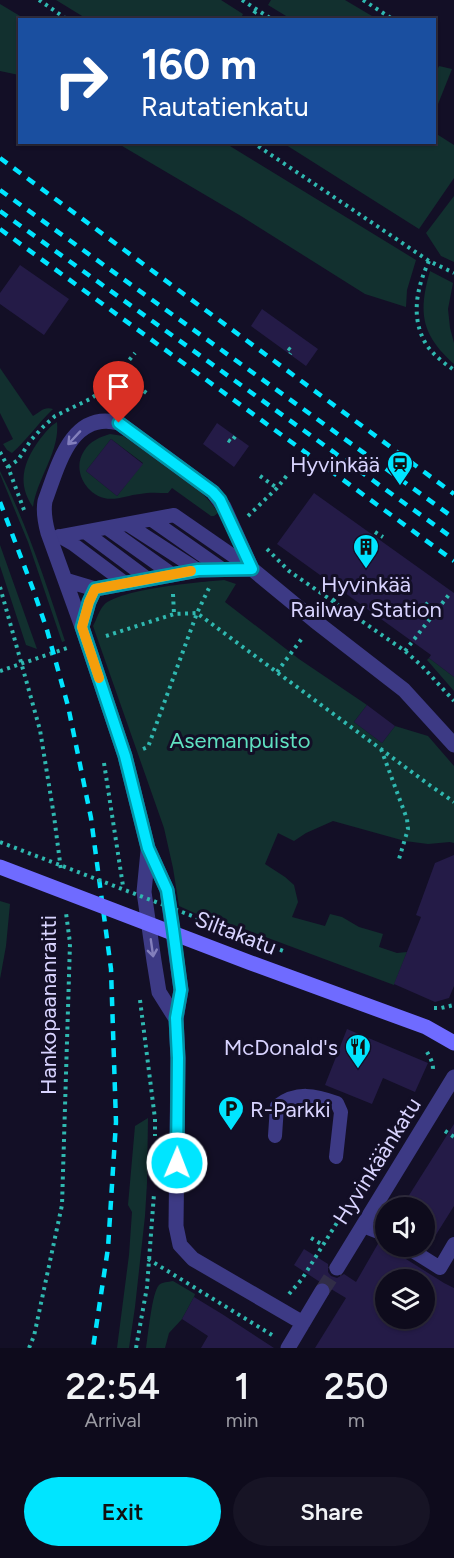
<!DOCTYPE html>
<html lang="en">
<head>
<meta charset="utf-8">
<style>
  :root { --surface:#0e0b1c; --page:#171425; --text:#f1f3f6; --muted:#9b9ba3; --line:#2e2b3b; --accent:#00e5ff }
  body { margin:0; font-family:Figtree,sans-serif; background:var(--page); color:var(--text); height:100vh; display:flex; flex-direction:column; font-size:22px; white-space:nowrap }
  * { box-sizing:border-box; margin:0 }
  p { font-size:20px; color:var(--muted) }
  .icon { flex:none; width:33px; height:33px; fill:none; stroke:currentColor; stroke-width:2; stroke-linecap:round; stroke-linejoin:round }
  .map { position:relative; height:1348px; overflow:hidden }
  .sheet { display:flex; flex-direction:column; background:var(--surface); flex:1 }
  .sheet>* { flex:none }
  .top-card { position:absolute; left:18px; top:18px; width:418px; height:126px; border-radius:0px; box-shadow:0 2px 4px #0004,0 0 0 2px var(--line); background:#1a4fa0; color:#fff; overflow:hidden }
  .buttons { position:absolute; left:375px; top:1197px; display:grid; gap:12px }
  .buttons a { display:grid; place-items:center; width:60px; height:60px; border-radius:50%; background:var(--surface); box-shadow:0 2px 4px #0004,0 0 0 2px var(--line); font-size:30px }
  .pin { position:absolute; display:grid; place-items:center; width:51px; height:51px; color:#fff; margin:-62px -26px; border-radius:50% 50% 50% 0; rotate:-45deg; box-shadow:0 0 6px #0007 }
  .pin .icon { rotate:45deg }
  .me { position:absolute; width:66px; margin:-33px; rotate:1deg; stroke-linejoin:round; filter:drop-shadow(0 0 4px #0008) }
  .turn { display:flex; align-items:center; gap:21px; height:126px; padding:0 24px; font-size:27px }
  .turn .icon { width:78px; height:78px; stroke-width:2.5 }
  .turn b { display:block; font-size:42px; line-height:51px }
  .eta { display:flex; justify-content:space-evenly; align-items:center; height:102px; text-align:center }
  .eta b { font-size:36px; font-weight:600; line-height:42px }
  .primary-button { display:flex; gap:12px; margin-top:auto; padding:12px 24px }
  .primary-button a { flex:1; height:69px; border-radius:36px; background:var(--accent); color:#111; font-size:24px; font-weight:600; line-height:69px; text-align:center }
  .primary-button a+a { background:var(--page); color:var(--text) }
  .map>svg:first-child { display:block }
  .green { fill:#12302f; fill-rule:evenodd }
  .building { fill:#241b47; fill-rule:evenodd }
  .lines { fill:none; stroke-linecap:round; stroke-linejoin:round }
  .street-tunnel { stroke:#312d47; stroke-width:15; stroke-dasharray:15 8; stroke-linecap:butt }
  .path { stroke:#2fb8b0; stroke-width:4; stroke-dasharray:3 4.5; stroke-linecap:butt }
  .lane { stroke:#3d3a85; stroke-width:14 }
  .street { stroke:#3d3a85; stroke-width:15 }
  .rail { stroke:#00e5ff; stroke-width:4.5; stroke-dasharray:9 8; stroke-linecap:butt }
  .path-bridge { stroke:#2fb8b0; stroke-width:4; stroke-dasharray:3 4.5; stroke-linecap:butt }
  .secondary-bridge { stroke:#6f6bff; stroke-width:15 }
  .oneway { stroke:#837fbc }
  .route-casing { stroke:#0095a6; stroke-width:15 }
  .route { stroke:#00e5ff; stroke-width:10 }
  .slow { stroke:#f59e0b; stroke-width:10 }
  .labels { text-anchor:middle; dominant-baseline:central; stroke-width:6; stroke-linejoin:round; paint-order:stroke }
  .poi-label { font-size:22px; fill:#d9d4ff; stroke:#130f26; text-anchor:end }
  .park-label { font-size:22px; fill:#5fe0c0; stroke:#130f26 }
  .street-label { font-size:22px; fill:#d9d4ff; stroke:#130f26 }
</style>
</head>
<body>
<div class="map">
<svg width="454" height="1348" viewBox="0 0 454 1348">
  <rect width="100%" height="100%" fill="#130f26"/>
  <path class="green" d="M56,0H221L243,14L240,20L87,19Z
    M271,0H345L377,19H291L268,5Z
    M0,4L25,19L20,20L19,75L0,71Z
    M439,66L452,69L436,109H435V75Z
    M435,133L454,145V178L419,229L283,143L435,142Z
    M117,143H225L416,260L407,290L406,307L365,294L241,216Z
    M454,196V262L441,256L426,233Z
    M430,271L453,283L448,309L450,328L454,343V364C421,334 418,313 430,271Z
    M0,368L33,416C40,412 44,406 53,409C38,423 27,440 12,453L7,450L3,444L13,439L0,413Z
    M57,422C60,452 37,478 33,507C16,483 24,461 40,439C45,433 50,426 57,422Z
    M110,434L123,436L134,443C159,461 204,487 218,513L214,516H211L172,488L168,493C159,493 149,492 140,494C128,495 116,501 104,498C85,493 72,469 84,451C90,441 100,437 110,434ZM111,439L143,463L117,496L86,471Z
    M0,471C27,525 46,583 65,641L62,642L28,542L0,474Z
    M0,545L37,649L26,645L0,566Z
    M224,580L236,584L225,602L299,659L367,705L354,722L382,743L395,726L428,736L454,766V843L450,842L428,844L405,841L333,821L306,833L294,841L278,833L265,864L285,877L294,885L298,902L292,917L325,926L330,914L342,917L359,927L383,934L379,947L397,953L407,952L394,985L206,915H199L179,906L173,868L164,828L93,626C97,619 99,610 104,605C119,589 200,582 224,580Z
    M429,658L454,677V691L427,660Z
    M0,901L10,904L6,946L0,979Z
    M148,1118L147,1183L145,1216L135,1307L129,1348H117L129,1255L132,1212L128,1205L135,1126Z
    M173,1281L195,1294L194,1297L182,1319L169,1333L165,1348H146C148,1336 152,1292 159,1285C162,1282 168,1282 173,1281Z"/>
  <path class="building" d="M20,265L69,299L44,335L0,304V293Z
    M262,309L318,349L306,366L251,326Z
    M217,423L249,446L234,467L203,444Z
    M111,439L143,464L117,496L86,471Z
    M314,493L454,593V677L429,658L431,655L277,544Z
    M367,705L395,726L382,743L354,722Z
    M454,855V986L449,998L435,1002L394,984L421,917L416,915L435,863Z
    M347,1029L428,1063L415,1092L383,1078L372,1104L325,1085Z
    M454,1124V1206L427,1249L424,1248V1208H401Z
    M379,1242L444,1283L454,1288V1348H315L346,1298L331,1289L327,1283L320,1282L294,1265L304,1249L328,1264V1272L331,1276L337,1278L344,1274L356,1282ZM386,1280H424V1318H386Z
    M194,1297L222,1314L274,1348H201L208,1336L182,1319Z"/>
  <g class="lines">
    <path class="street-tunnel" d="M322,1291L337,1268"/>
    <path class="path" d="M39,0L68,20
      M242,0L273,20
      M363,0L394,20
      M250,20L257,9
      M252,142L429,261L454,273
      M429,261C417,287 410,317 426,344C433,355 444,363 454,370
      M288,348L292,351L290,354
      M120,373L149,395
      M106,388L124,403
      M228,440L231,442L237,434
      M0,452L8,467L24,510
      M8,467L18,460L31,440L44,426L55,416L90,399L106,388L135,353
      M260,476L277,488
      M248,516L277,488L288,474
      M375,532L383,537
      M267,549L289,571L405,651L422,666L454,701
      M0,587L40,730L54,816L61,870
      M173,594L174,614
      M333,601L341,591L338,589
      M425,603L436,611
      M106,636L174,614L197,613L428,784L454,802
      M405,651L451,592
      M0,671L70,647
      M277,672L303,637
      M143,749L148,747L197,613L209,588
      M381,749L407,819L408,829L399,859
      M104,763L123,886
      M140,1000L155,1119V1136
      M434,1008H441L454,1005
      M427,1052C430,1057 435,1066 432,1072
      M445,1131L454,1137
      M311,1238L323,1245
      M148,1259L272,1335
      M289,1294L302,1279L323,1245L402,1119
      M29,1348L34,1336L62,1205L70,943L66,913
      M136,1348L147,1287L154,1194"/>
    <path class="lane" d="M152,520L222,569
      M127,524L198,570
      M107,528L173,575
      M85,532L148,579
      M59,536L73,544L125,583
      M62,536L174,515L252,569
      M275,1136L277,1106C297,1091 315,1095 337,1103L341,1112L336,1157
      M363,1226L386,1235
      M405,1246L440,1268L454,1244"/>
    <path class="street" d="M65,580L95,589L198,570L252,569
      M82,627L89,602L95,589
      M148,851L144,892L154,961L159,992L176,1019
      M337,1268L454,1077
      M303,1323L193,1259L180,1245L176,1226L178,1058L176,1019L181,990L167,890L148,848L125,756L82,627L48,533C45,522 43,512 45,501C58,466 71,410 119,423L213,492L224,507L252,569L315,621L404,690L454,745
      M288,1348L322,1291"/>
    <path class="rail" d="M0,158L454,494
      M0,190L454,518
      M0,211L454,539
      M0,229L454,561
      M0,502L33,589L47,630L68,706L91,818L111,969L116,1122L108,1248L93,1348"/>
    <path class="path-bridge" d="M0,842L286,952"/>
    <path class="secondary-bridge" d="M0,867L251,963L426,1027L454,1043"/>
  </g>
  <defs><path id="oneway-shaft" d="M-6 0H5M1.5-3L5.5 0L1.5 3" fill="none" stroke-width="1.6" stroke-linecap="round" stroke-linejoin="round" transform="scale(1.5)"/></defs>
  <g class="oneway">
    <use href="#oneway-shaft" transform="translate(74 438) rotate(133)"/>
    <use href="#oneway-shaft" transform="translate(152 948) rotate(82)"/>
  </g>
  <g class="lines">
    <defs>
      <path id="route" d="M119,423L213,492L220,500L252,569L198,570L95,589L89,602L82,627L125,756L148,848L167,890L173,929L181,990L176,1018L178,1058L177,1163"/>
    </defs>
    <use href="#route" class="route-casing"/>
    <use href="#route" class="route"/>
    <path class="slow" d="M99,678L82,627L89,602L95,589L191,571"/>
  </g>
  <defs>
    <symbol id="station-pin" viewBox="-11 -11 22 30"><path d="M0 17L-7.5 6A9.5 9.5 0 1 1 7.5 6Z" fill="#00e5ff" stroke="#130f26"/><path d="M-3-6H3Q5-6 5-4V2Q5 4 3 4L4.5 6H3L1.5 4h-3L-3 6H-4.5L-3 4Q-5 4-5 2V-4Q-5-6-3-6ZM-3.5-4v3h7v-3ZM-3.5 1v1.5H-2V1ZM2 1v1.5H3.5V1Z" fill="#111"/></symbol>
    <symbol id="building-pin" viewBox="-11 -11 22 30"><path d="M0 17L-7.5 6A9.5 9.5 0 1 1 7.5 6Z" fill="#00e5ff" stroke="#130f26"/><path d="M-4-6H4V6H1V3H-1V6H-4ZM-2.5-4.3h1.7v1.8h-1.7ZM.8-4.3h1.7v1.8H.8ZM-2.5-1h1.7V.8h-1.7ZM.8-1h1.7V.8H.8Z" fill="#111"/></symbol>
    <symbol id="restaurant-pin" viewBox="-11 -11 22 30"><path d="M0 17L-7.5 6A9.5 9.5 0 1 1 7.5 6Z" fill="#00e5ff" stroke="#130f26"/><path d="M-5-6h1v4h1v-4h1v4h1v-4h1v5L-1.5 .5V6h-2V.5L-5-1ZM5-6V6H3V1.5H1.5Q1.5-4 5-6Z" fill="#111"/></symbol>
    <symbol id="parking-pin" viewBox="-11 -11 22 30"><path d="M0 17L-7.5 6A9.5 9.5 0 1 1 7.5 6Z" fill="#00e5ff" stroke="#130f26"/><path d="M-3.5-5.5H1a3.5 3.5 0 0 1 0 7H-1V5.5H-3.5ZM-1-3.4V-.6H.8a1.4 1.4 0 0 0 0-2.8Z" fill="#111"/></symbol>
  </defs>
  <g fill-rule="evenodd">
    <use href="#station-pin" x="385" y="449" width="30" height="40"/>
    <use href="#building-pin" x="351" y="532" width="30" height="40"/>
    <use href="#restaurant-pin" x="343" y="1032" width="30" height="40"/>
    <use href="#parking-pin" x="216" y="1094" width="30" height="40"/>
  </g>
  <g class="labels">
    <g class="poi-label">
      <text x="380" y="464">Hyvinkää</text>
      <text x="366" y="584" text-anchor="middle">Hyvinkää<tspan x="366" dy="25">Railway Station</tspan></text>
      <text x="338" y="1047">McDonald's</text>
      <text x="250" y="1109" text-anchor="start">R-Parkki</text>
    </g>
    <g class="park-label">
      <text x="240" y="740">Asemanpuisto</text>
    </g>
    <g class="street-label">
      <text transform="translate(236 933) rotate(21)">Siltakatu</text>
      <text transform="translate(48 1005) rotate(-90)">Hankopaananraitti</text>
      <text transform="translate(377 1161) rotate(-58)">Hyvinkäänkatu</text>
    </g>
  </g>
</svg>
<div class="buttons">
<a><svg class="icon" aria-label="sound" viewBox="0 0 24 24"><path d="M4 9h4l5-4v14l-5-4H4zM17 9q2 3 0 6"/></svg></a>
<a><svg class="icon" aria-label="layers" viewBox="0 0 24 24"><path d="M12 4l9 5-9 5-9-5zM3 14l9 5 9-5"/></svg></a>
</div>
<div class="pin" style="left:119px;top:423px;background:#d93025"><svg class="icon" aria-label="arrive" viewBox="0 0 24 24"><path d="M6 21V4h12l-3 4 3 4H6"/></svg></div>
<svg class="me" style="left:177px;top:1163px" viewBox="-20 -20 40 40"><circle r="17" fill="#00e5ff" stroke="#fff" stroke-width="3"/><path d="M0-11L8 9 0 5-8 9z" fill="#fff"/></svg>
<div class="top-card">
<div class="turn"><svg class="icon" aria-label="right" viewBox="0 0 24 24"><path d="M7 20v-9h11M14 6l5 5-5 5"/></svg><div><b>160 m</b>Rautatienkatu</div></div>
</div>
</div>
<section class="sheet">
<div class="eta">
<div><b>22:54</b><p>Arrival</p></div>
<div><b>1</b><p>min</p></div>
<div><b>250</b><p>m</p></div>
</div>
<div class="primary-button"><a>Exit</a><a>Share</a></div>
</section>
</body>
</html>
